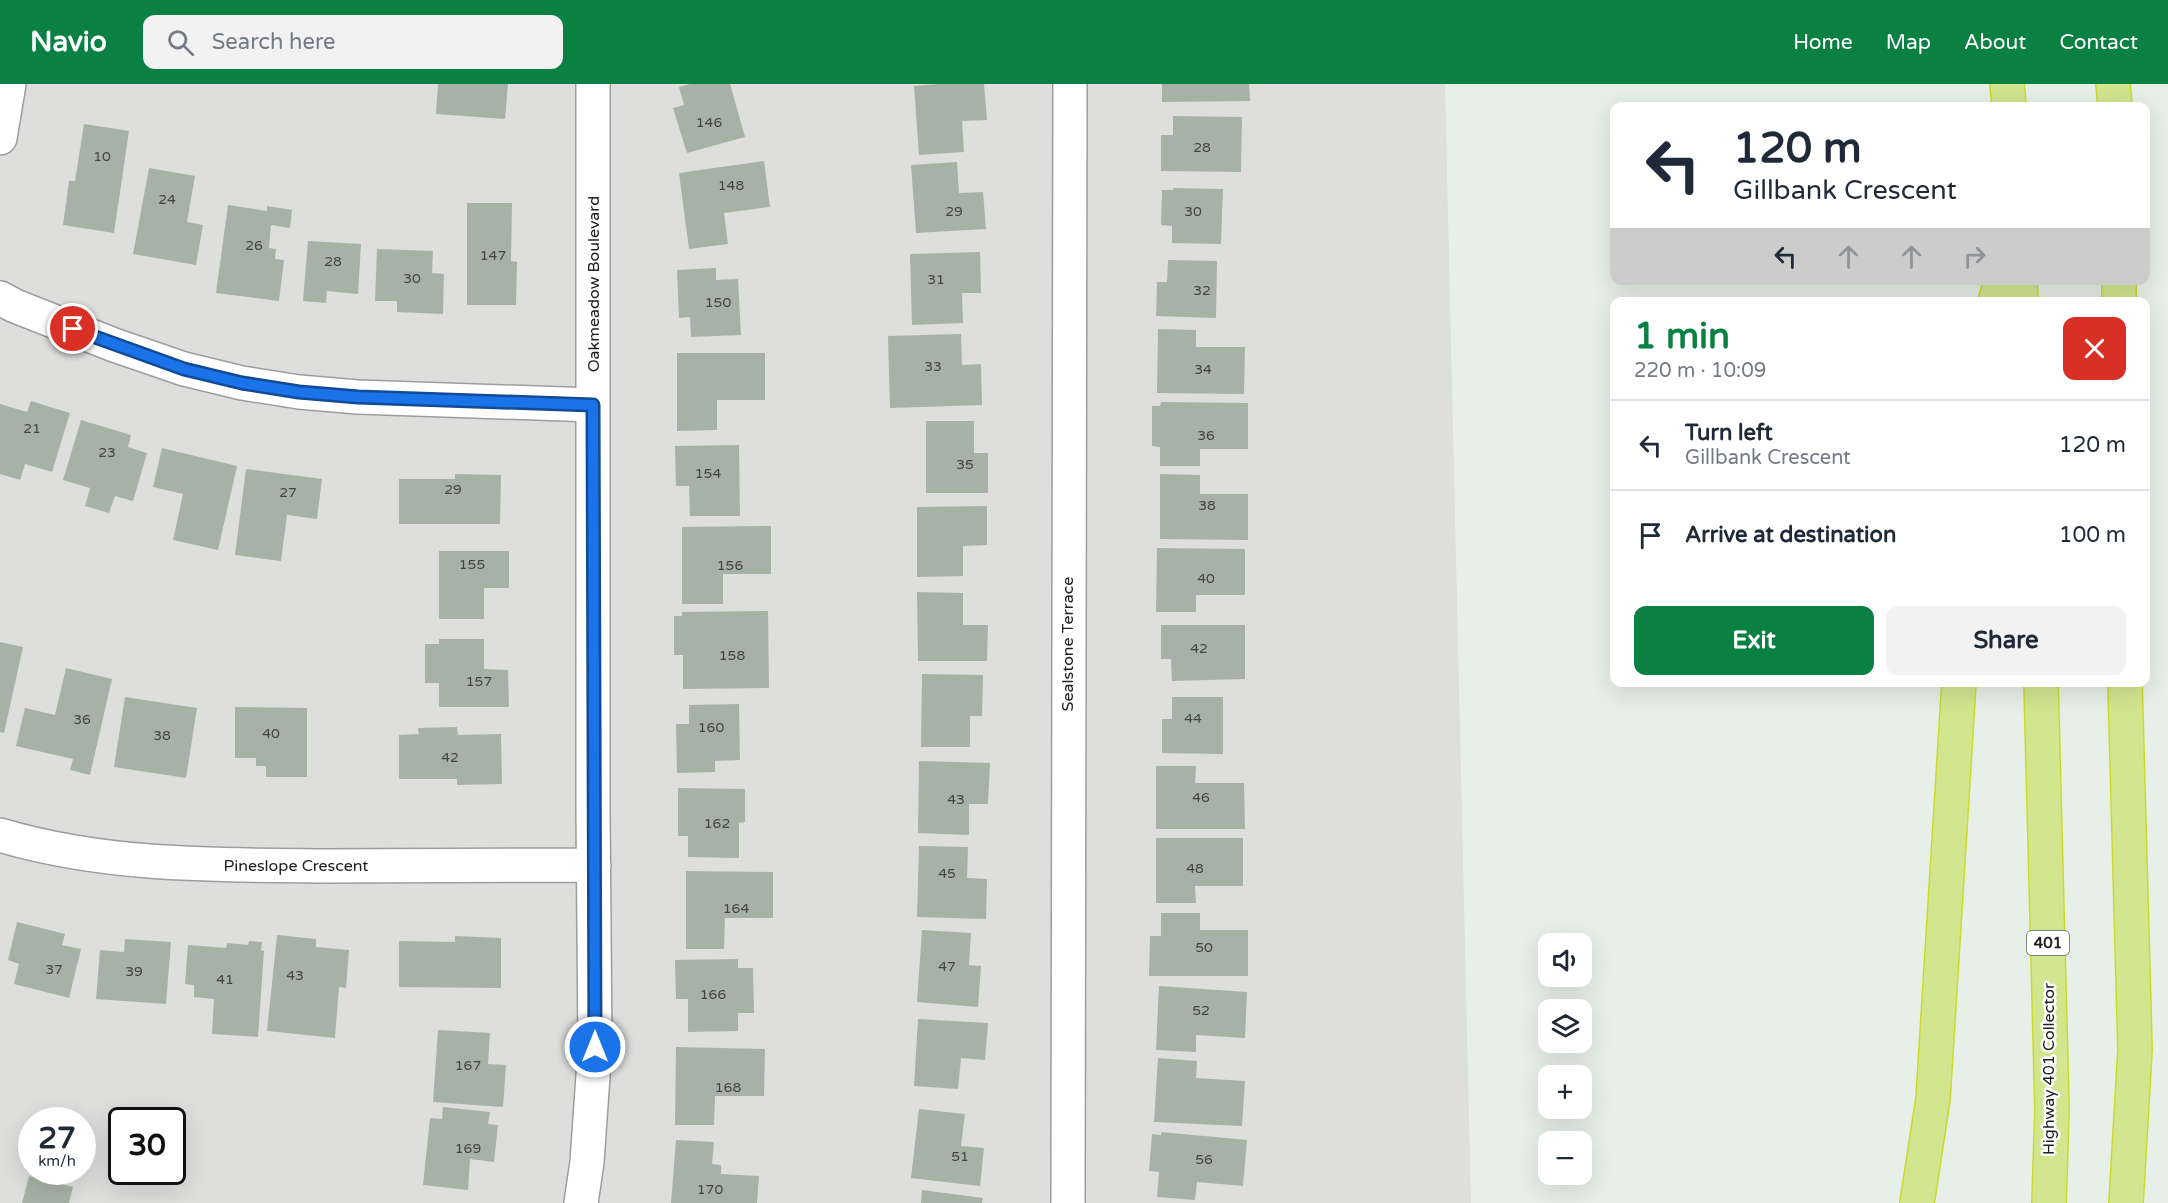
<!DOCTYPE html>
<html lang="en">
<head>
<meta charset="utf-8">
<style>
  :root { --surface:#fff; --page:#f2f2f3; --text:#1f2937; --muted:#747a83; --line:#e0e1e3; --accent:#0b8043 }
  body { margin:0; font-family:"Varela Round",sans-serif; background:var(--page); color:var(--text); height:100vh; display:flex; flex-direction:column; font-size:22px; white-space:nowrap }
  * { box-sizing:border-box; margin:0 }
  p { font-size:20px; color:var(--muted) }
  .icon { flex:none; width:33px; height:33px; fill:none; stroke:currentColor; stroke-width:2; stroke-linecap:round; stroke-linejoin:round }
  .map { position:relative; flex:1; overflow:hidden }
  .details { position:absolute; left:1610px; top:213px; width:540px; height:390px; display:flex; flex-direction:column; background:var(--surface); border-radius:12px; box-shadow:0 6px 24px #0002 }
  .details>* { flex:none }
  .banner { position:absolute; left:1610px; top:18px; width:540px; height:183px; border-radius:12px; box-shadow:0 6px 24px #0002; background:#fff; color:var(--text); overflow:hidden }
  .controls { position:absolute; left:1538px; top:849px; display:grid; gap:12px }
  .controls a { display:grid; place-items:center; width:54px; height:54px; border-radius:12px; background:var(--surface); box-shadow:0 6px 24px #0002; font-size:30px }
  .speed { position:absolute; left:18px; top:1023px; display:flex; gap:12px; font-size:30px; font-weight:700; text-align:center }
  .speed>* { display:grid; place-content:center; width:78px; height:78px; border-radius:50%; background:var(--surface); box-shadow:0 6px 24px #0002; line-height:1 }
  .speed small { font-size:15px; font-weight:400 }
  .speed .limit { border:3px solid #111; border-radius:9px; background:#fff; color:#111 }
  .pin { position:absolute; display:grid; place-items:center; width:51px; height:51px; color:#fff; margin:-26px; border:3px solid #fff; border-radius:50%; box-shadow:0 2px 6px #0007 }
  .me { position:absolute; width:66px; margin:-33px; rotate:0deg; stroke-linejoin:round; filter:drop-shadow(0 0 4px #0008) }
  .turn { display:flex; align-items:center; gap:21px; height:126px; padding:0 24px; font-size:27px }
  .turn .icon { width:78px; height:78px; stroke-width:2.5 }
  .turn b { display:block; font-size:42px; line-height:51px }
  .lanes { display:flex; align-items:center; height:57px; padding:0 24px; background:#0003; justify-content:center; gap:30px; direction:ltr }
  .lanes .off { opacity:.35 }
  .round { display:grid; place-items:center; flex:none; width:63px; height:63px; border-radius:12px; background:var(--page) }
  .head { display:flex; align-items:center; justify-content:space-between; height:102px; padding:0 24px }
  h1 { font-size:36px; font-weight:800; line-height:45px; color:var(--accent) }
  .cta { display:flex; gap:12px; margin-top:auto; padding:12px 24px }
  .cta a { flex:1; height:69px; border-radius:12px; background:var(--accent); color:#fff; font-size:24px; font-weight:800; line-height:69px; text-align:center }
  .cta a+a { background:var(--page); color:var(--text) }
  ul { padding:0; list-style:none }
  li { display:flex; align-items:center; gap:18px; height:90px; padding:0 24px; border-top:2px solid var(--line) }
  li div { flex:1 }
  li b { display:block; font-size:22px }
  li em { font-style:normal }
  header { display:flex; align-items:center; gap:36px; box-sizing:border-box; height:84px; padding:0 30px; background:var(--accent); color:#fff }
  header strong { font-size:28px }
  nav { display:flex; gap:33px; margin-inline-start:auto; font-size:21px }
  .search { width:420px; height:54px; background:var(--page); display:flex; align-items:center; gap:15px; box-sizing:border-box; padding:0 21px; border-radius:12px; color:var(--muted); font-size:22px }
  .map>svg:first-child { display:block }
  .residential { fill:#dededd; fill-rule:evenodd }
  .building { fill:#a7b2a6 }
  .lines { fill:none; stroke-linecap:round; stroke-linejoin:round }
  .minor-casing { stroke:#9d9d9d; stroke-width:36 }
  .motorway-casing { stroke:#ccd929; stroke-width:36 }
  .minor { stroke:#fff; stroke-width:33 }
  .motorway { stroke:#d2e690; stroke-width:33 }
  .route-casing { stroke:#114b97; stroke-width:15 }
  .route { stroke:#1a73e8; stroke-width:10 }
  .labels { text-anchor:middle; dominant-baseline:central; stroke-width:5; stroke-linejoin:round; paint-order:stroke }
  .number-label { font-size:14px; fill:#424442 }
  .shield { fill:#fff; stroke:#636363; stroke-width:1.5 }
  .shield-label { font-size:15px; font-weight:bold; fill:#202020 }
  .street-label { font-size:16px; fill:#202020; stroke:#fff }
</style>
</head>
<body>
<header>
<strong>Navio</strong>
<div class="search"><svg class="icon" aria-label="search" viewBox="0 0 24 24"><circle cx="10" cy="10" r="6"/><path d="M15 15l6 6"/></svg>Search here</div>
<nav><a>Home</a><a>Map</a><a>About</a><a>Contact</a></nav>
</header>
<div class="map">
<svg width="2168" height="1119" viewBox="0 0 2168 1119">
  <rect width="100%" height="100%" fill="#e7f0e8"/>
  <path class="residential" d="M0,0H1445L1471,1119H0ZM32,1036H82V1088H32ZM122,1036H172V1088H122Z"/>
  <path class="building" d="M438,0H508L505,35L436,30Z
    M690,0H730L745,53L687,69L673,24L684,21L679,3Z
    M939,0H984L987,36L962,37L964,68L919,71L914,2Z
    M1162,0H1249L1250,17L1162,18Z
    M1173,32L1242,33L1241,88L1161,87V51H1173Z
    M84,40L129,47L114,149L63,141L69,97H75Z
    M764,77L770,123L724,129L728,160L689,165L679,89Z
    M957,78L959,109L983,108L986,145L916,149L911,81Z
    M149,84L195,92L187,138L203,141L196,181L133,170Z
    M1173,104L1223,105L1221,160L1172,159V142L1161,141L1162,106H1173Z
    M467,119H512L511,177L517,178L516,221H467Z
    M228,121L267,127V122L292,126L290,144L271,141L269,164L276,165L275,175L284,176L279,217L216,209Z
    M308,157L361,160L358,210L327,207L326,219L303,217Z
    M377,165L433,167L432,189L444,190L443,230L397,228V217H375Z
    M980,168L981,209H962L963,239L912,241L910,170Z
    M1168,176L1217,177L1216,234L1156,232L1157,198H1167Z
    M716,184V196L738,195L741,251L691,253L690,233L679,234L677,186Z
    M1158,245L1196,246V263H1245L1244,310L1157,309Z
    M961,250L962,281L981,280L982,321L890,324L888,252Z
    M677,269H765V316H717V346L677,347Z
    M31,317L70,329L52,388L25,380L20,396L0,390V320L27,328Z
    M1161,318L1248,319V365H1200V382H1160V363L1152,362V322H1160Z
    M81,336L131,351L128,363L147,369L133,417L115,412L109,429L85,422L90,404L63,396Z
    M926,337H974V369H988V409H926Z
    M739,361L740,432H690L689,402H676L675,362Z
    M162,364L237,382L218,466L173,456L183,410L153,403Z
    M246,385L322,395L317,435L287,431L281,477L235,471Z
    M455,390L501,391L500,440H399V395H455Z
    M1160,390L1200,391V410H1248V456L1160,455Z
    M987,422V461L963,462V492L917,493V423Z
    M771,442V490H723V520H682V443Z
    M1157,464L1245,465V511H1196V528H1156Z
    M439,467H509V504H484V535H439Z
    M917,508L963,509V541H988L987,577H918Z
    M768,527L769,604L683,605V571H674V532H682V528Z
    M1161,541H1245V595L1172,597L1171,575H1161Z
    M439,555H484V585L508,586L509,623H439V599H425V560H439Z
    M0,558L23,563L4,649L0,648Z
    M66,584L112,595L90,691L70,686L73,675L16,662L25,624L55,631Z
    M922,590L983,591L982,632H970V663H921Z
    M125,613L197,624L186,694L114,683Z
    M1172,613H1223V670L1162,669V635H1172Z
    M739,620L740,676L715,677V688L677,689L676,640H689V621Z
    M235,623L307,624V693H266V682H256V674H235Z
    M457,643L458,651L501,650L502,700L457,701V695H399V651L419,650L418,644Z
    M919,677L990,679L988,720H969V751L918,749Z
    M1156,682H1196L1195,699H1244L1245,745H1156Z
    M678,704L745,705V738L739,739V774L688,773V752H678Z
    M1156,754H1243V802H1195L1196,819H1156Z
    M919,762L968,763L967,794L987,795L986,835L917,833Z
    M686,787L773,788V834H725L724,865H686Z
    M1161,829H1200V846H1248V892H1149L1150,852H1161Z
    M17,838L65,850L62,861L81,865L69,914L14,900L19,880L8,876Z
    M922,846L971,849L969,881L981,882L978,923L917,918Z
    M277,851L316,855V863L349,866L346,904L339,903L335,954L267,947Z
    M455,852L501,854V904L399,903V857L455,858Z
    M125,855L171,858L166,920L96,915L100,866L124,868Z
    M249,857L262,858L261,866L264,867L258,953L212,950L214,915L194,913V901L185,900L188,861L226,864L227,859L248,861Z
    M738,875V884H753L754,929H738V947L688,948V915H676L675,876Z
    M1159,902L1247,908L1245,954L1196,951V968L1156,966Z
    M918,935L988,939L985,976L961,974L958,1005L914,1002Z
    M438,946L490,949L488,980L506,981L503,1023L433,1018Z
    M676,963L765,965L764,1012H715L714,1041H675Z
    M1158,974L1197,977L1196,994L1245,997L1242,1042L1154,1038Z
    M443,1023L490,1028L488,1040L498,1041L494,1078L470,1075L468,1106L423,1101L430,1034L442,1035Z
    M919,1025L965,1030L961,1062L984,1064L980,1102L911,1094Z
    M1161,1048L1247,1056L1243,1102L1197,1098L1195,1116L1157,1113L1159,1088L1149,1087L1152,1050L1161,1051Z
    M676,1056L714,1058L712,1080L721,1081V1090L759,1092L757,1119H671Z
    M29,1092L73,1103L69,1119H22Z
    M922,1106L983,1114L982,1119H921Z"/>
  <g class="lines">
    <defs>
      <path id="minor" d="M0,54L9,0
        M0,214L15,222L114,261L184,285L242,299L299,308L358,313L593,321
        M0,751C104,782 213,781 321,782C412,782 503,782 594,781
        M581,1119L587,1078L595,963L593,727V0
        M1068,1119L1070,0"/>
      <path id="motorway" d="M2007,0L2009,22
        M2113,0L2115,22
        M2020,196L2021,218
        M2119,196V218
        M1995,218L2001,196
        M2041,598L2052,1025L2049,1119
        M2125,598L2135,966L2126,1119
        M1917,1119L1933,1015L1959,598"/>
    </defs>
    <use href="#minor" class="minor-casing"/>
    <use href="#motorway" class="motorway-casing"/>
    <use href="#minor" class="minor"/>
    <use href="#motorway" class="motorway"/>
  </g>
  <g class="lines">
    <defs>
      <path id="route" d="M73,245L184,285L242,299L299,308L358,313L593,321L595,963"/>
    </defs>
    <use href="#route" class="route-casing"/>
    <use href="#route" class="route"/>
  </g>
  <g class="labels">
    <g class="number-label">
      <text x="709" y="38">146</text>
      <text x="1202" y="63">28</text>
      <text x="102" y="72">10</text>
      <text x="731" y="101">148</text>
      <text x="167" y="115">24</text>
      <text x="954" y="127">29</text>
      <text x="1193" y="127">30</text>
      <text x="254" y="161">26</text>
      <text x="493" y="171">147</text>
      <text x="333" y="177">28</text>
      <text x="412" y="194">30</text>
      <text x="936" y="195">31</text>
      <text x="1202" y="206">32</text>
      <text x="718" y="218">150</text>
      <text x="933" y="282">33</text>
      <text x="1203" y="285">34</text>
      <text x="32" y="344">21</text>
      <text x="1206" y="351">36</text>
      <text x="107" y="368">23</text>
      <text x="965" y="380">35</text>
      <text x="708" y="389">154</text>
      <text x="453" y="405">29</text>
      <text x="288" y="408">27</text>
      <text x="1207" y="421">38</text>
      <text x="472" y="480">155</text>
      <text x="730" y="481">156</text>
      <text x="1206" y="494">40</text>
      <text x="1199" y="564">42</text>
      <text x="732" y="571">158</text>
      <text x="479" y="597">157</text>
      <text x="1193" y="634">44</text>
      <text x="82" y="635">36</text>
      <text x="711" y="643">160</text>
      <text x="271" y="649">40</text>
      <text x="162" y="651">38</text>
      <text x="450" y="673">42</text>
      <text x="1201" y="713">46</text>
      <text x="956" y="715">43</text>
      <text x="717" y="739">162</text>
      <text x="1195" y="784">48</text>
      <text x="947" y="789">45</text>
      <text x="736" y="824">164</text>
      <text x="1204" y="863">50</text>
      <text x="947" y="882">47</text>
      <text x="54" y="885">37</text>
      <text x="134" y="887">39</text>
      <text x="295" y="891">43</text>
      <text x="225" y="895">41</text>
      <text x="713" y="910">166</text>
      <text x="1201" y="926">52</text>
      <text x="468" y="981">167</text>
      <text x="728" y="1003">168</text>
      <text x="468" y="1064">169</text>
      <text x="960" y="1072">51</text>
      <text x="1204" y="1075">56</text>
      <text x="710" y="1105">170</text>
    </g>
    <rect class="shield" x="2027" y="847" width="42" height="24" rx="4.5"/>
    <g class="shield-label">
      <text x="2048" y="859">401</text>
    </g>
    <g class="street-label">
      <text transform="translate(594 200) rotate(-90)">Oakmeadow Boulevard</text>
      <text transform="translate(1068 560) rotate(-90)">Sealstone Terrace</text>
      <text x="296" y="782">Pineslope Crescent</text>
      <text transform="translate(2049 985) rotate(-90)">Highway 401 Collector</text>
    </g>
  </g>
</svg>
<div class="controls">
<a><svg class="icon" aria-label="sound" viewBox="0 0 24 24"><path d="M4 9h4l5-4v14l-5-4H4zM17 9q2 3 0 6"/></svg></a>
<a><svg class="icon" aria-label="layers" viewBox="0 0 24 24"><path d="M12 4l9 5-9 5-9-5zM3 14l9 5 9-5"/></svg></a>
<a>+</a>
<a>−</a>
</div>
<div class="speed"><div>27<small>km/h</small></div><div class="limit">30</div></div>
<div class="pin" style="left:73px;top:245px;background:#d93025"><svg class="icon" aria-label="arrive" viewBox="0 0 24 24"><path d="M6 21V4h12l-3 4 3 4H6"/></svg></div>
<svg class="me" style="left:595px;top:963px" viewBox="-20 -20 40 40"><circle r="17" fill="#1a73e8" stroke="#fff" stroke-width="3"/><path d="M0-11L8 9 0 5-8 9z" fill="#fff"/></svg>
<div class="banner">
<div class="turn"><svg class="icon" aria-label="left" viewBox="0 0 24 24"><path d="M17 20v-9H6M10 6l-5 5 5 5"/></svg><div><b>120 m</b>Gillbank Crescent</div></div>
<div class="lanes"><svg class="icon" aria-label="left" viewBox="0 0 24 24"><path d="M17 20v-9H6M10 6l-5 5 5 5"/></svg><svg class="icon off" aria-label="ahead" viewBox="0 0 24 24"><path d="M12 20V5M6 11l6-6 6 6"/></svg><svg class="icon off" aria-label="ahead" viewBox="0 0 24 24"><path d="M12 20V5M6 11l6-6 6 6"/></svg><svg class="icon off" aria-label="right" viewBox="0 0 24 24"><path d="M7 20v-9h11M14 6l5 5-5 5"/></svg></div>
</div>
<section class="details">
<div class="head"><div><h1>1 min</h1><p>220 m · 10:09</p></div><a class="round" style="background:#d93025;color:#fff"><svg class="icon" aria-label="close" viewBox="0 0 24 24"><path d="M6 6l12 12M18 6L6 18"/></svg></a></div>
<ul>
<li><svg class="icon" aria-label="left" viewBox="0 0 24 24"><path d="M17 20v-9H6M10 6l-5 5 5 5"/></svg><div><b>Turn left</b><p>Gillbank Crescent</p></div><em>120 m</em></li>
<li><svg class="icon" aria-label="arrive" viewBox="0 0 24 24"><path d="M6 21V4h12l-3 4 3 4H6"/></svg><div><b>Arrive at destination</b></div><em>100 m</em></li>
</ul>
<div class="cta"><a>Exit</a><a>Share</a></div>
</section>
</div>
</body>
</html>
